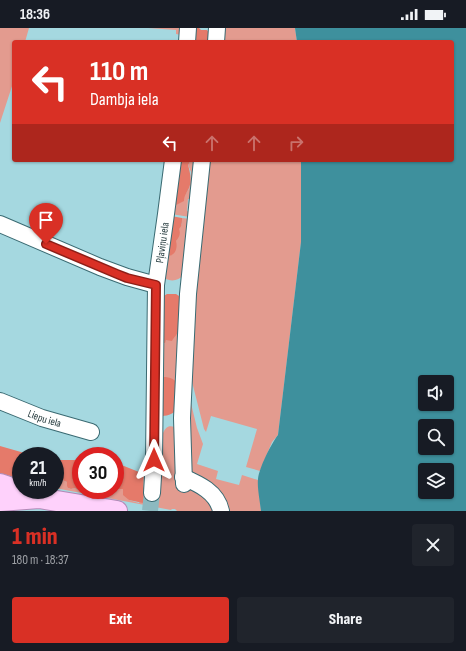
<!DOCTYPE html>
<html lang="en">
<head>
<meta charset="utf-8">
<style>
  :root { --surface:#171b24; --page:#20242c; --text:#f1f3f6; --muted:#9ea1a6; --accent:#d93025 }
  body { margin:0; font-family:"Sofia Sans Condensed",sans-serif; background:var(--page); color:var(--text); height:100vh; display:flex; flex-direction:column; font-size:15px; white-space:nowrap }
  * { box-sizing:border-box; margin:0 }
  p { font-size:13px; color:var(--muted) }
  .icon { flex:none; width:22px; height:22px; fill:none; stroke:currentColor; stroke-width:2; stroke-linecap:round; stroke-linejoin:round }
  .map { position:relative; height:483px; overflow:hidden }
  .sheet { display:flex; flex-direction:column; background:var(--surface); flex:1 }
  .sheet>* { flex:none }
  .top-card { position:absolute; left:12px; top:12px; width:442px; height:122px; border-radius:4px; box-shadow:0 1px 3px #0004; background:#d93025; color:#fff; overflow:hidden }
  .buttons { position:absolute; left:418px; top:347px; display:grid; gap:8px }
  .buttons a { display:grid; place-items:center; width:36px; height:36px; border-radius:4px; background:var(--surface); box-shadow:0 1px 3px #0004; font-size:20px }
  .speed { position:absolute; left:12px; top:419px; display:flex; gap:8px; font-size:20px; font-weight:700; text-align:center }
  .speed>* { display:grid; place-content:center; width:52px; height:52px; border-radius:50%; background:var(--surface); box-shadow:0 1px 3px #0004; line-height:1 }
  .speed small { font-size:10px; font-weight:400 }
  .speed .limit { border:6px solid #d22; background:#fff; color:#111 }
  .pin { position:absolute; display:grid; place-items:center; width:34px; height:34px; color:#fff; margin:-41px -17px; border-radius:50% 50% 50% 0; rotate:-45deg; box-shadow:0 0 4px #0007 }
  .pin .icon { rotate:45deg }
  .me { position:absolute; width:44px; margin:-22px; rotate:0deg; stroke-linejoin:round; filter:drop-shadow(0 0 3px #0008) }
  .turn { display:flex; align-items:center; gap:14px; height:84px; padding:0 12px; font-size:18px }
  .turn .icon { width:52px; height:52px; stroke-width:2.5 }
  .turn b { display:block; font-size:28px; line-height:34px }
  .lanes { display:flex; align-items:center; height:38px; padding:0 12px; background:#0003; justify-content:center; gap:20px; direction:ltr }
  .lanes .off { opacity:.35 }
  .round { display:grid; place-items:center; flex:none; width:42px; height:42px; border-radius:4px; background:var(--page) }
  .overview { display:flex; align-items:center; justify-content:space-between; height:68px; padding:0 12px }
  h1 { font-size:24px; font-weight:800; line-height:30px; color:var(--accent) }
  .cta { display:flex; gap:8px; margin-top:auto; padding:8px 12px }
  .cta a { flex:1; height:46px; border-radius:4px; background:var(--accent); color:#fff; font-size:16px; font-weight:800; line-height:46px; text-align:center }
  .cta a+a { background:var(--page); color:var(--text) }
  .status { display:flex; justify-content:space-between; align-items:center; height:28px; padding:0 20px; background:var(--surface); direction:ltr }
  .status svg { height:11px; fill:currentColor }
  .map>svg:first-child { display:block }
  .green { fill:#e39b8f }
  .forest { fill:#e57a6a }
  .water { fill:#3e909d; fill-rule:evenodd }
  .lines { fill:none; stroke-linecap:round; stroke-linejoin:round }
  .minor-tunnel { stroke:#8cb9c0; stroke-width:16; stroke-dasharray:16 8; stroke-linecap:butt }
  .minor-casing { stroke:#3a6a72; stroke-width:18 }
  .major-casing { stroke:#b389b7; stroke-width:22 }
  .minor { stroke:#fff; stroke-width:16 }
  .major { stroke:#fed1fb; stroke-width:20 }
  .route-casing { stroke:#8d1f18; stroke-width:10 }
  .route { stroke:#d93025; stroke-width:7 }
  .labels { text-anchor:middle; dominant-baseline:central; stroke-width:3.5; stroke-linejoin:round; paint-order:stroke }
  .street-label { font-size:11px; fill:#273c3f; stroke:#b2e5ee }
</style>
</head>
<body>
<div class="status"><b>18:36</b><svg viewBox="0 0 49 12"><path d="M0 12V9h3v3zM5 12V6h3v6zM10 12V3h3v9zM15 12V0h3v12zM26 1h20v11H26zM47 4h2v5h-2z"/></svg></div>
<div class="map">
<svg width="466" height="483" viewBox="0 0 466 483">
  <rect width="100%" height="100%" fill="#a5d8e0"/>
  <path class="green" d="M0,0H29L25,14H14V52L0,95Z
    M148,0H184L181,7L176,6V2Z
    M220,0H295L297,14H219Z
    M191,132H197L193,171H188L187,183L190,184V189L171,186L172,177L184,168L189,161L190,156L191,144L188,137Z
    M205,132H301V214L278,407L272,414L260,443L246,439L257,401L211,388L206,404L204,401L189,342Z
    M182,190L191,191L184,247C178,253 171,254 164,250L166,227L176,213L178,201L182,196Z
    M179,302V357L163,349L161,315L174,308Z
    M187,359L197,400L203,416L197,436L218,443L216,451L239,457L242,447L258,452L261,483H177L175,481H172L171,482L55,460V456H57L62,452L67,454L68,460L71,461L75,460L81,464L89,462H98L102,466L111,465L112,462H115V461L123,460L129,472L139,475L145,464L143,457L144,446H147L158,460L163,405C166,399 168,397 175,399Z"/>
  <path class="forest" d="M192,0H199L201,2H207C210,6 210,9 208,14H191Z
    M178,132H191L188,137C190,143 192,154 189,160C187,165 184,167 184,173L176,177H172Z
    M171,188L182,190C182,195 182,198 179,201C181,206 179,209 176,213C178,220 175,230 166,227Z
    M167,266H176L182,270L179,302C177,307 174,309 172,313L166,312L165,315H161L162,269Z
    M163,349C171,349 174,351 179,357C179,362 180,375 178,379C176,385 168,388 162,388Z
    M0,418L35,428H21V451L0,445Z
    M55,432H81V462H88L81,464L75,460L71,461L68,460L67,458V454L62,452L57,456H55Z
    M115,436H119L144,446L143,457L147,470L143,475L129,472L123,467V461H115Z"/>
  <path class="water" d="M295,0H466V483H261C260,474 257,459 258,451C259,440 271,416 278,407L301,214V132H452V14H297ZM425,354H447V376H425ZM425,398H447V420H425ZM425,442H447V464H425Z"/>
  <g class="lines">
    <path class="minor-tunnel" d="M150,483L152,465"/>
    <defs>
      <g id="minor">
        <path d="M187,14L188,0"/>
        <path d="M216,14L217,0"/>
        <path d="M0,196L100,239L127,249L156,257"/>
        <path id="s1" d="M0,373L42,390L91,404"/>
        <path d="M183,449C199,456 217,464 221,483"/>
        <path d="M184,456L182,390L188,266L202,132"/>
        <path id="s2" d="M152,465L154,432L156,257L166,186L173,132"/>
      </g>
      <path id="major" d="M0,456L32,467
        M0,473L39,470L117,483"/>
    </defs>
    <use href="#minor" class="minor-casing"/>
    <use href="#major" class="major-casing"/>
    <use href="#minor" class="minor"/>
    <use href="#major" class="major"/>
  </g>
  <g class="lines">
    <defs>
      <path id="route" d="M46,216L117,246L127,250L156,257L154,432"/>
    </defs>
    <use href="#route" class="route-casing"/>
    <use href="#route" class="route"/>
  </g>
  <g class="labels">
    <g class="street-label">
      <text stroke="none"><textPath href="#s2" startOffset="251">Pļaviņu iela</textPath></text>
      <text stroke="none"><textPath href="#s1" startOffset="48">Liepu iela</textPath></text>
    </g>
  </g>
</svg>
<div class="buttons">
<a><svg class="icon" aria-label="sound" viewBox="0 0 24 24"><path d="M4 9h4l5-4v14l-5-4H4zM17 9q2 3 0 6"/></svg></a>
<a><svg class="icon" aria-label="search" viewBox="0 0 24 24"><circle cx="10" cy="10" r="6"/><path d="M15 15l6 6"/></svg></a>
<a><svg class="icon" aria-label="layers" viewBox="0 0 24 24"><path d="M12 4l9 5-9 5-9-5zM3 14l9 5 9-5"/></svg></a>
</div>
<div class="speed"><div>21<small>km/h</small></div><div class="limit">30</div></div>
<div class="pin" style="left:46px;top:216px;background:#d93025"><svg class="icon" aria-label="arrive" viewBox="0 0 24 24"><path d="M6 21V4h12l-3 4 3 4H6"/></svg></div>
<svg class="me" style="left:154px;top:432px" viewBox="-20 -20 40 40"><path d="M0-17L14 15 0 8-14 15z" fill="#d93025" stroke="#fff" stroke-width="4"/></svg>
<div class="top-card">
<div class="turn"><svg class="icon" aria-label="left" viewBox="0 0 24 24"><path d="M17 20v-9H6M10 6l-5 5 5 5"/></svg><div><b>110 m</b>Dambja iela</div></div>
<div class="lanes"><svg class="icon" aria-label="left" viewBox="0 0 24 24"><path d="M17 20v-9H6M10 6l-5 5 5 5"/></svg><svg class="icon off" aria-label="ahead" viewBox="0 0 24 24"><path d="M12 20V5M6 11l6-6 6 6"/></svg><svg class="icon off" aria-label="ahead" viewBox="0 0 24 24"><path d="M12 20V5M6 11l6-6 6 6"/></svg><svg class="icon off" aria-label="right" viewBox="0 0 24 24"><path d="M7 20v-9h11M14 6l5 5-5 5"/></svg></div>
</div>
</div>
<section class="sheet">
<div class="overview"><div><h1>1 min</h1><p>180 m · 18:37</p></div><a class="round"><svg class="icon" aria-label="close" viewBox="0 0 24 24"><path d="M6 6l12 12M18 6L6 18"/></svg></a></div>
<div class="cta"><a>Exit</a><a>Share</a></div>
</section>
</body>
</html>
